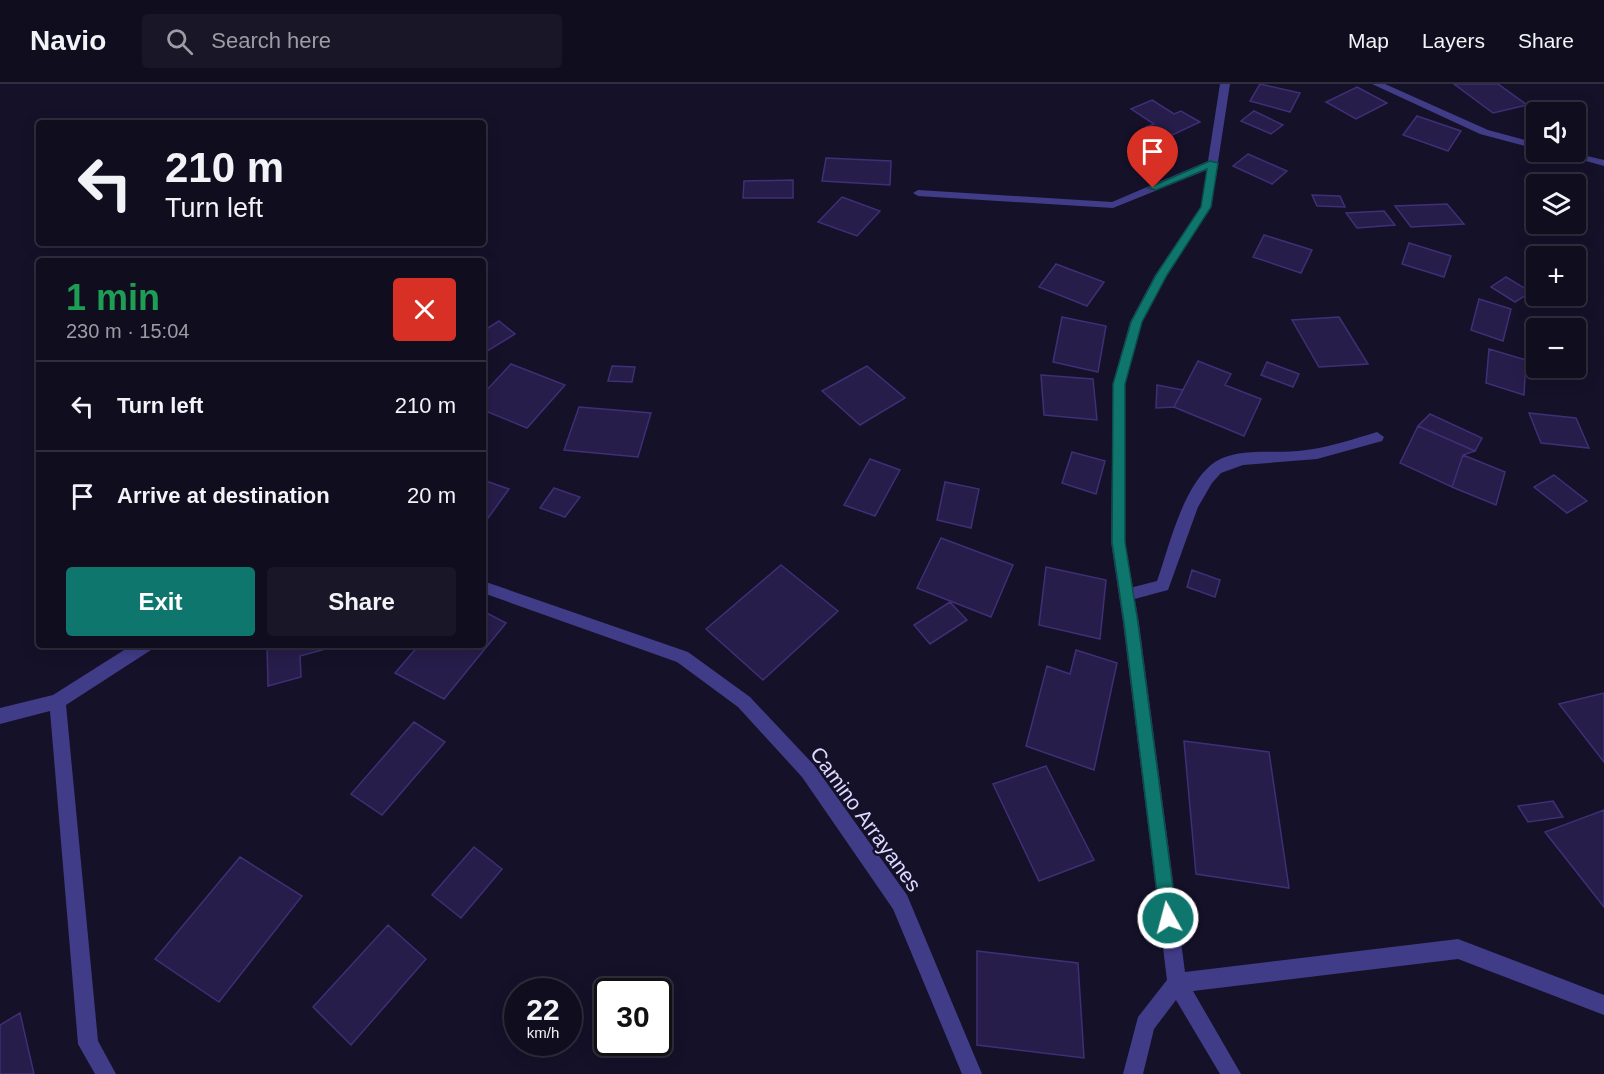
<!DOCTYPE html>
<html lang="en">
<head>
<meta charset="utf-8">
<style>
  :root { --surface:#100d1f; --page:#191628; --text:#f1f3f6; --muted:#9c9ca4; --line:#302d3d; --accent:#0f766e }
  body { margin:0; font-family:Helvetica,sans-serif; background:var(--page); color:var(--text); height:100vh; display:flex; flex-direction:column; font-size:22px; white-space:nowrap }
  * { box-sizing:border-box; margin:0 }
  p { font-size:20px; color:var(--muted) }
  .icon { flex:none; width:33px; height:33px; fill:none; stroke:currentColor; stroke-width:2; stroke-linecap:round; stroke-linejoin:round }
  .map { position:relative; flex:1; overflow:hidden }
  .drawer { position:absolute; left:36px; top:174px; width:450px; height:390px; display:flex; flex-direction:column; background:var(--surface); border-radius:6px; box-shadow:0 3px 15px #0003,0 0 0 2px var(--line) }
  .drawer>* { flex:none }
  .banner { position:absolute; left:36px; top:36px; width:450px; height:126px; border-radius:6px; box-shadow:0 3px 15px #0003,0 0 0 2px var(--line); background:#100d1f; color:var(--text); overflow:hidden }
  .controls { position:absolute; left:1526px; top:18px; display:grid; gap:12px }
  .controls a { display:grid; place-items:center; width:60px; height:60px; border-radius:6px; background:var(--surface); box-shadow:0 3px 15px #0003,0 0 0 2px var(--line); font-size:30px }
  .speed { position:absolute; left:504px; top:894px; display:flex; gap:12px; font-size:30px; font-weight:700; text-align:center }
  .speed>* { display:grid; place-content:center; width:78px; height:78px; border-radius:50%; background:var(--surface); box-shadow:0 3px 15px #0003,0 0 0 2px var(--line); line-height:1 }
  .speed small { font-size:15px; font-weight:400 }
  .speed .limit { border:3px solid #111; border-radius:9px; background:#fff; color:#111 }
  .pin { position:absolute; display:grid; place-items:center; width:51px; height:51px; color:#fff; margin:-62px -26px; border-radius:50% 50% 50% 0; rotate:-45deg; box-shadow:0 0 6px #0007 }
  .pin .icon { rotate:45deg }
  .me { position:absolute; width:66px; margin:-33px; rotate:353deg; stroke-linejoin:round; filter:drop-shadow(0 0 4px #0008) }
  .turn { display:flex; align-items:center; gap:21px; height:126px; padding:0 30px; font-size:27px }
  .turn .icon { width:78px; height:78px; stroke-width:2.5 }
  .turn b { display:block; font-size:42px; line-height:51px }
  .round { display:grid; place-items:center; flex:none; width:63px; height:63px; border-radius:6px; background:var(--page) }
  .headline { display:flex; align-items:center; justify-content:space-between; height:102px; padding:0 30px }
  h1 { font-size:36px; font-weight:700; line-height:45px; color:#1e9e55 }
  .primary-button { display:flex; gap:12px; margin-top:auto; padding:12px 30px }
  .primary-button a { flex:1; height:69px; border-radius:6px; background:var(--accent); color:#fff; font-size:24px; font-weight:700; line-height:69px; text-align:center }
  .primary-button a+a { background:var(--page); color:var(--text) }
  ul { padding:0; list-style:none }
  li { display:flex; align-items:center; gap:18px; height:90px; padding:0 30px; border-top:2px solid var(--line) }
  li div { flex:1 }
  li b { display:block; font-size:22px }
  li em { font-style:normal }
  header { display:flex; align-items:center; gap:36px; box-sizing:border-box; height:84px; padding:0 30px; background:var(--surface); border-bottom:2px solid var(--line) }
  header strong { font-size:28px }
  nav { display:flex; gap:33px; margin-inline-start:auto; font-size:21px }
  .search { width:420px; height:54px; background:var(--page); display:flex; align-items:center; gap:15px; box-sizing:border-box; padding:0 21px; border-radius:6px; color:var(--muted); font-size:22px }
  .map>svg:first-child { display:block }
  .building { fill:#271d4a; stroke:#3f2f76; stroke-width:1.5 }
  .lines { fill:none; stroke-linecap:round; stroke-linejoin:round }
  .lane { fill:#413c88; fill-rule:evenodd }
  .street { fill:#413c88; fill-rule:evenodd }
  .route { fill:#0f766e; stroke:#0a4d48; stroke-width:1.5 }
  .labels { text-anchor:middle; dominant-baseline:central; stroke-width:5; stroke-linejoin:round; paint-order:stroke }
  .street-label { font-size:21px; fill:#ded9ff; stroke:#151129 }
</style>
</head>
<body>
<header>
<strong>Navio</strong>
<div class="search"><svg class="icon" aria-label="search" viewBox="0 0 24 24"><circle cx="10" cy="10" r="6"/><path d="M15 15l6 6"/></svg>Search here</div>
<nav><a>Map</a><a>Layers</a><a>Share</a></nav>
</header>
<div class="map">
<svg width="1604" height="990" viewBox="0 0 1604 990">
  <rect width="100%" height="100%" fill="#151129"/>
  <path class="building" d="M1260,0L1300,9L1290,28L1250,17Z
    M1454,0H1498L1527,21L1493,29Z
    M1357,3L1387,19L1356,35L1326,18Z
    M1152,16L1174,30L1181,27L1200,38L1164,55L1146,43L1154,40L1131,25Z
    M1254,27L1283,41L1271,50L1241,37Z
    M1417,32L1461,47L1448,67L1403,51Z
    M1248,70L1287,87L1272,100L1233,82Z
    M826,74L891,77L890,101L822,97Z
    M793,96V114H743L744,97Z
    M1312,111L1340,112L1345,123L1317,122Z
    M842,113L880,127L857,152L818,138Z
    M1447,120L1464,140L1411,143L1395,122Z
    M1384,127L1395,141L1357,144L1346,129Z
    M1264,151L1312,166L1301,189L1253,173Z
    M1409,159L1451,172L1444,193L1402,180Z
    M1056,180L1104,198L1087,222L1039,203Z
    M1506,193L1531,208L1515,218L1491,203Z
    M1479,215L1511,225L1503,257L1471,246Z
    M1062,233L1106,242L1098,288L1053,278Z
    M1339,233L1368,280L1319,283L1292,236Z
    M499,237L515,250L484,269L483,247Z
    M1489,265L1526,276L1524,311L1486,299Z
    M1198,277L1231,290L1225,301L1261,315L1244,352L1174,323Z
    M1267,278L1299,290L1293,303L1261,291Z
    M511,280L565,301L527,344L483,326V310Z
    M612,282L635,283L632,298L608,297Z
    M867,282L905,314L860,341L822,307Z
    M1041,291L1093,295L1097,336L1044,331Z
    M1157,301L1183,306L1174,323L1156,324Z
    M579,323L651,329L638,373L564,366Z
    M1529,329L1576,334L1589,364L1541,359Z
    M1430,330L1482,354L1475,367L1418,342Z
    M1418,342L1475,367L1463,371L1452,403L1400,379Z
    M1072,368L1105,377L1096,410L1062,399Z
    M1463,371L1505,388L1496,421L1452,403Z
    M870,375L900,386L875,432L844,421Z
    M1554,391L1587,417L1567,429L1534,403Z
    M483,396L509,405L483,441Z
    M945,398L979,405L971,444L937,436Z
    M554,404L580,413L565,433L540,424Z
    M941,454L1013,481L991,533L917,504Z
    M781,481L838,527L763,596L706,545Z
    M1046,483L1106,496L1100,555L1039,541Z
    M1192,486L1220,496L1215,513L1187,503Z
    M950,518L967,536L930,560L914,541Z
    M483,527L506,539L444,615L395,589L419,561H483Z
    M267,561H340L300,572L301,593L268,602Z
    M1076,566L1117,579L1094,686L1026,662L1047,582L1070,590Z
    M1604,609V678L1559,620Z
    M414,638L445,658L382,731L351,710Z
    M1184,657L1269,668L1289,804L1196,790Z
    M1046,682L1094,776L1039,797L993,700Z
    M1553,717L1563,733L1528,738L1518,722Z
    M1604,726V823L1545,748Z
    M474,763L502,785L461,834L432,811Z
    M240,773L302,812L219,918L155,875Z
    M388,841L426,875L351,961L313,923Z
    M977,867L1078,879L1084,974L977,961Z
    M20,929L34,990H0V941Z"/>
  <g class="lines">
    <path class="lane" d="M1377,348L1384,353L1382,357L1317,375L1243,381L1221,389L1212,399L1198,423L1168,506L1127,517L1122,516L1119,511L1122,506L1157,497C1169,463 1182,405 1211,381C1235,361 1277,371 1306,366C1330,363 1354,355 1377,348Z"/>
    <path class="street" d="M1220,0H1230L1211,123L1167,191L1142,238L1125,300V458L1139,539L1185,888L1458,855L1604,911V931L1458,875L1193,907L1241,990H1220L1176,916L1154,945L1143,990H1123L1138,933L1167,896L1123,539L1111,458L1113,300L1130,238L1155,191L1201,123L1207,86L1113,124L918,112L913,109L918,106L1112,118L1208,77Z
      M1372,0H1385L1488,46L1536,59V65L1480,50Z
      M1554,68H1570L1604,76V82Z
      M483,497L688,568L750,613L814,681L907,811L982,990H962L893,825L802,693L738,623L677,578L483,509Z
      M132,561H153L151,566L66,621L98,957L116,990H95L78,960L50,627L0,640V624L53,611Z"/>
  </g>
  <path class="route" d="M1210,77L1218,79L1211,123L1167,191L1142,238L1125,300V458L1138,539L1177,834L1175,840L1168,842L1162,840L1160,834L1124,539L1112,458L1113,300L1131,238L1156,191L1201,123L1207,85L1156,106L1148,104Z"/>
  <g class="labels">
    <g class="street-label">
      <text transform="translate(866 735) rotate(54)">Camino Arrayanes</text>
    </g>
  </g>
</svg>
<div class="controls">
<a><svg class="icon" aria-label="sound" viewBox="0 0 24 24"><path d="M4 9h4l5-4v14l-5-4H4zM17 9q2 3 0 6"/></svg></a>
<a><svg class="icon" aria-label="layers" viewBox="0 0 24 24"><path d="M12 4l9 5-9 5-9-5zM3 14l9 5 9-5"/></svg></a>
<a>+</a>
<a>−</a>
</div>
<div class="speed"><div>22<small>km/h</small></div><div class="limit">30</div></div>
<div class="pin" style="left:1153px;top:104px;background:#d93025"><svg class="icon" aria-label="arrive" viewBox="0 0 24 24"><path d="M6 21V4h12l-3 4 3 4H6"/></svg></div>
<svg class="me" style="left:1168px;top:834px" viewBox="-20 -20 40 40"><circle r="17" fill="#0f766e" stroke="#fff" stroke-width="3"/><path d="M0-11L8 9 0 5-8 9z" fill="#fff"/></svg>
<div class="banner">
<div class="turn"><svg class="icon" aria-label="left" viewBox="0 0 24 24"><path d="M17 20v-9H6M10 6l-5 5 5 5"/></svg><div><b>210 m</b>Turn left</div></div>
</div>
<section class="drawer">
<div class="headline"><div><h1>1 min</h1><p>230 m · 15:04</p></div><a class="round" style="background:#d93025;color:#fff"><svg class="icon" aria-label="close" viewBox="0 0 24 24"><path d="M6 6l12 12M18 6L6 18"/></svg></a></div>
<ul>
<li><svg class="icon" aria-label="left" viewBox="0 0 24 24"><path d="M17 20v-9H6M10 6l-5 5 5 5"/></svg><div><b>Turn left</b></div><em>210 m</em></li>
<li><svg class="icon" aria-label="arrive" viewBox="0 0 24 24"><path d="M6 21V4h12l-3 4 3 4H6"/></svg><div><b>Arrive at destination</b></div><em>20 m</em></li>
</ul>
<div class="primary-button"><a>Exit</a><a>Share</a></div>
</section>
</div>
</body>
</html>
